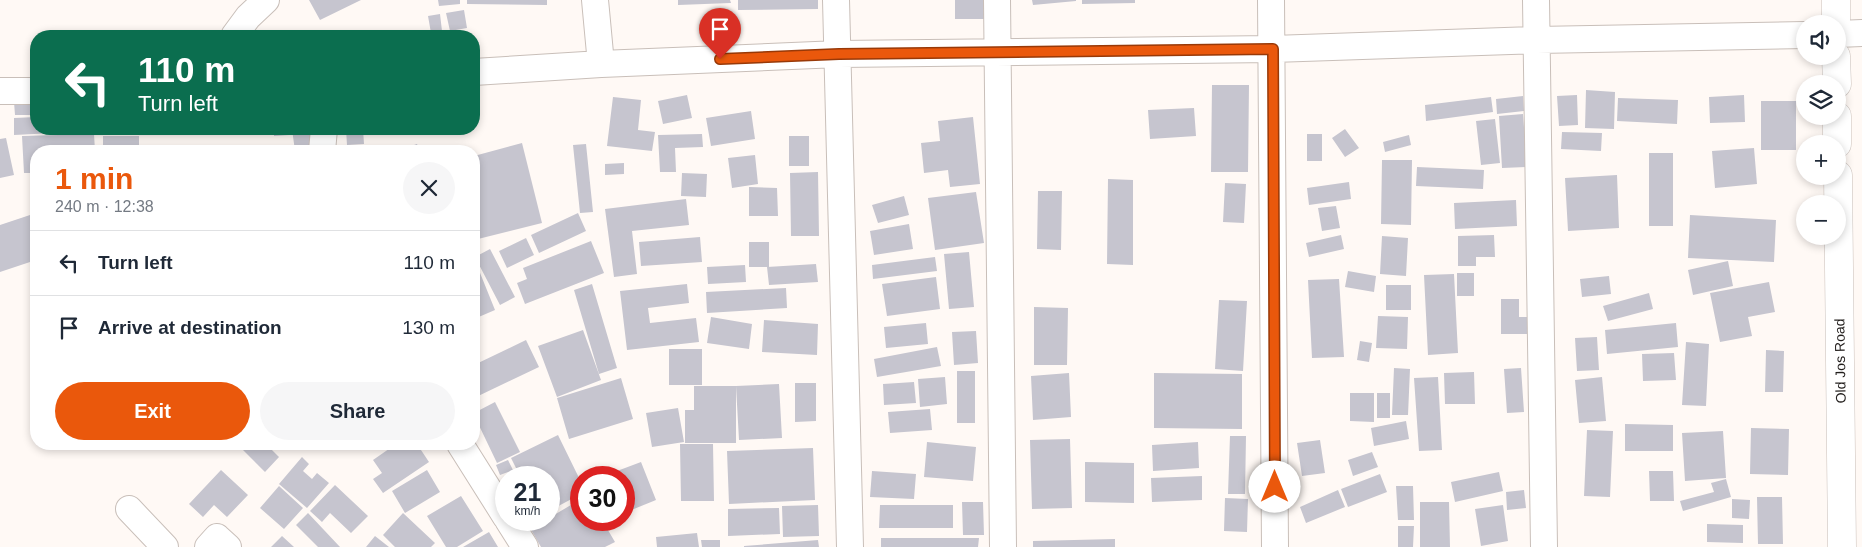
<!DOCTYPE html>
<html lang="en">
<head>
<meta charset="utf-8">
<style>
  :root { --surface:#fff; --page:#f6f6f7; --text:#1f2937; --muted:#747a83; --line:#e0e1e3; --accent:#ea580c }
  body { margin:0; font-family:Helvetica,sans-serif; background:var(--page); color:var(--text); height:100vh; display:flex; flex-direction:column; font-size:19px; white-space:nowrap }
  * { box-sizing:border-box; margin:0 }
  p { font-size:16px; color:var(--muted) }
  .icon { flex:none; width:28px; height:28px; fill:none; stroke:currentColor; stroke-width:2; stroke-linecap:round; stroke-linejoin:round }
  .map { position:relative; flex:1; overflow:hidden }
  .sheet { position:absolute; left:30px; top:145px; width:450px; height:305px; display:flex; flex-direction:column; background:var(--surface); border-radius:20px; box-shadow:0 2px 8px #0003 }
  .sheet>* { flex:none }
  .guide { position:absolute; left:30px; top:30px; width:450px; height:105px; border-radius:20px; box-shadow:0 2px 8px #0003; background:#0b6e4f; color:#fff; overflow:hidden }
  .controls { position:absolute; left:1796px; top:15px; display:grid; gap:10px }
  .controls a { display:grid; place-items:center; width:50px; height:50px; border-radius:50%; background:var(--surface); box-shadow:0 2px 8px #0003; font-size:25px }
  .speed { position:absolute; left:495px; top:466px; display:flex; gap:10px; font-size:25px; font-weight:700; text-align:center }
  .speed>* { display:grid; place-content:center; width:65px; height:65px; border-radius:50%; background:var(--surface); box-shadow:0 2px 8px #0003; line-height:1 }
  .speed small { font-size:12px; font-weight:400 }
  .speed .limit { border:8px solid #d22; background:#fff; color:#111 }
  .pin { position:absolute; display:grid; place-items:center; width:42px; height:42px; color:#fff; margin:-51px -21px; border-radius:50% 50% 50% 0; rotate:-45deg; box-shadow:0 0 5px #0007 }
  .pin .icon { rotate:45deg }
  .me { position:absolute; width:55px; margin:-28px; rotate:0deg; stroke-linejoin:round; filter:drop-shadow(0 0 4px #0008) }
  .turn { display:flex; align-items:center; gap:18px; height:105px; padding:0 25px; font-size:22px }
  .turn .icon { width:65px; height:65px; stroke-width:2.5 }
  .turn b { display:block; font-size:35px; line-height:42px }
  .round { display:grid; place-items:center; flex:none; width:52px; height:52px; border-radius:26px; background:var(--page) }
  .overview { display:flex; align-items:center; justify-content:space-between; height:85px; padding:0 25px }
  h1 { font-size:30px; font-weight:600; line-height:38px; color:var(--accent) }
  .primary-button { display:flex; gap:10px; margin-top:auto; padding:10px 25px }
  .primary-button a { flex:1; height:58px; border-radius:30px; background:var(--accent); color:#fff; font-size:20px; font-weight:600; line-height:58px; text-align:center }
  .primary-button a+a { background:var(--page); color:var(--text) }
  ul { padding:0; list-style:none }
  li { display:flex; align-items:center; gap:15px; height:65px; padding:0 25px; border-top:1px solid var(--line) }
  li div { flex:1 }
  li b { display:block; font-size:19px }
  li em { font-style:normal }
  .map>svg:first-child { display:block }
  .building { fill:#c6c5cf }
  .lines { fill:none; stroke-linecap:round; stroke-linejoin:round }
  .street-casing { stroke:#c9bfb9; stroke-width:28 }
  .secondary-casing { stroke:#c9bfb9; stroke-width:29 }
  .street { stroke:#fff; stroke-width:26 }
  .secondary { stroke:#fff; stroke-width:28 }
  .route-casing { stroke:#983908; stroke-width:12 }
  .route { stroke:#ea580c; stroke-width:9 }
  .labels { text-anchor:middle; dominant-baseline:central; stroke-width:4; stroke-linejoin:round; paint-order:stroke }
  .street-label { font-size:14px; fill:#221e1c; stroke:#fff }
</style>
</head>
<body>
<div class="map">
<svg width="1862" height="547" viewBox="0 0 1862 547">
  <rect width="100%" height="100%" fill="#fff9f5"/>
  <path class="building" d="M309,0H361L320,20Z
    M438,0H460V4L439,6Z
    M467,0H547V5L467,4Z
    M678,0H730L731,3L678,5Z
    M738,0H818V9L738,10Z
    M955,0H986V19H955Z
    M1032,0H1076V1L1033,5Z
    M1082,0H1135V3L1082,4Z
    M464,10L467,28L450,31L446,13Z
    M440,14L442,31L431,33L428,16Z
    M1212,85H1249L1248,172H1211Z
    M1586,90L1615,92L1614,129L1585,128Z
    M687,95L692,118L663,124L658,101Z
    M1577,95L1578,125L1559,126L1557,96Z
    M1744,95L1745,122L1710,123L1709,97Z
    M1523,96L1524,111L1497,114L1496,99Z
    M613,97L641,100L638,130L655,132L652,151L607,146Z
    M1491,97L1493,112L1426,121L1425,105Z
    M1618,98L1678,100L1677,124L1617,121Z
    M1761,101H1796V150H1761Z
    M14,102H36V115H15Z
    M1194,108L1196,136L1150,139L1148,110Z
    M751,111L755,139L711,146L706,118Z
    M1523,114L1527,167L1502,168L1499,116Z
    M36,117V129H95V131L14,135V118Z
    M973,117L980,184L950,187L948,170L924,173L921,143L940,141L938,121Z
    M1495,119L1500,163L1481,165L1476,121Z
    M274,129H289V135L274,136Z
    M292,129H310L313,151H295Z
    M346,129H363L364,144L347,145Z
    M1345,129L1359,148L1345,157L1332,138Z
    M1562,132L1602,133L1601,151L1561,149Z
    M94,134L95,151H36V173H24L22,136Z
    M702,134L703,147L675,148L676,172H660L658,135Z
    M1307,134H1322V161H1307Z
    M1409,135L1411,145L1385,152L1383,142Z
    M103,136H139V151H103Z
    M789,136H809V166H789Z
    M6,138L14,175L0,178V139Z
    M522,143L542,223L474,240V156Z
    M417,144L420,151H397Z
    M586,144L593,212L580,213L573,145Z
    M1754,148L1757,184L1715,188L1712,151Z
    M1649,153H1673V226H1649Z
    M755,155L758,184L732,188L728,158Z
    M1382,160H1412L1411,225L1381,224Z
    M624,163V174L605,175V164Z
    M1417,167L1484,170L1483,189L1416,186Z
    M818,172L819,236H791L790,173Z
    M682,173L707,174L706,197L681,196Z
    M1617,175L1619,228L1568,231L1565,178Z
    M1108,179L1133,180V265L1107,264Z
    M1349,182L1351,199L1309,205L1307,188Z
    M1225,183L1246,184L1244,223L1223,222Z
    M749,187L777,188L778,216H749Z
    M1038,191H1062L1061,250L1037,249Z
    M976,192L984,243L935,250L928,198Z
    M904,196L909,215L878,223L872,205Z
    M686,199L689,225L632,231L637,274L614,277L605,209Z
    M1516,200L1517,226L1455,229L1454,203Z
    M1336,206L1340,228L1322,231L1318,208Z
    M36,213V260L0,272V225Z
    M578,213L586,231L539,253L531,235Z
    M1690,215L1776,220L1774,262L1688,258Z
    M909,224L913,249L874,255L870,231Z
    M1341,235L1344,249L1309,257L1306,243Z
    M1494,235L1495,257H1476V266H1458V236Z
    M1382,236L1408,238L1406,276L1380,274Z
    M700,237L702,262L641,266L639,242Z
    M526,238L534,255L507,268L499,251Z
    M591,241L604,273L525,304L517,283L527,279L523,268Z
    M749,242H769V267H749Z
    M490,249L515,297L500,305L475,257Z
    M969,252L974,307L949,309L944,254Z
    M935,257L937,271L873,279L872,265Z
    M474,258L495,310L474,319Z
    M1728,261L1733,286L1693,295L1688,270Z
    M816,264L818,282L769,285L767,267Z
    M745,265L746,282L708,284L707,267Z
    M1348,271L1376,276L1374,292L1345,287Z
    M1457,273H1474V296H1457Z
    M1454,274L1458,353L1428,355L1424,275Z
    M1609,276L1611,294L1582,297L1580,279Z
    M936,277L940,309L887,316L882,284Z
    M1339,279L1344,357L1312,358L1308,280Z
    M1769,282L1775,312L1748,317L1752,336L1720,342L1710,293Z
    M592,284L617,368L599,374L574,290Z
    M687,284L689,303L648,308L650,323L696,318L699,342L627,350L620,291Z
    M1386,285H1411V310H1386Z
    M786,288L787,308L707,313L706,292Z
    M1649,293L1653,309L1608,321L1603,306Z
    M1501,299H1519V317H1530V334H1501Z
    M1219,300L1247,301L1243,371L1215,369Z
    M1034,307L1068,308L1067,365H1034Z
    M1378,316L1408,317L1407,349L1376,348Z
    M711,317L752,324L749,349L707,343Z
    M764,320L818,324L817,355L762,352Z
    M926,323L928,344L886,348L884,327Z
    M1676,323L1678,347L1607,354L1605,330Z
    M583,330L601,380L557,397L538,346Z
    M976,331L978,363L954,365L952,332Z
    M1597,337L1599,370L1577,371L1575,338Z
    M526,340L539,367L474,398V365Z
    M1360,341L1372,343L1369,362L1357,360Z
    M1686,342L1709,344L1706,406L1682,405Z
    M937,347L941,366L877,377L874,359Z
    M669,349H702V385H669Z
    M1766,350L1784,351L1783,392H1765Z
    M1674,353L1676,380L1643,381L1642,354Z
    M1394,368L1410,369L1408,415H1392Z
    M1521,368L1524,412L1507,413L1504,369Z
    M957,371H975V423H957Z
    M1474,372L1475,404H1445L1444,373Z
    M1069,373L1071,417L1033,420L1031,376Z
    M1154,373L1242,374V429L1154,428Z
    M945,377L947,404L920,407L918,379Z
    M1438,377L1442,450L1419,451L1414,378Z
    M1602,377L1606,421L1579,423L1575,380Z
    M621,378L633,419L569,439L557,398Z
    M914,382L916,403L884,405L883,384Z
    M795,383H816V421L795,422Z
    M779,384L782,438L739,440L736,386Z
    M694,386H736V443H685V410H694Z
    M1350,393H1374V422L1350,421Z
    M1377,393H1390V418H1377Z
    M495,402L520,452L497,463L474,415V413Z
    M678,408L684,442L652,447L646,413Z
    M930,409L932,430L890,433L888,412Z
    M1406,421L1409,439L1374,446L1371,428Z
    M1625,424L1673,425V451H1625Z
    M1751,428L1789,429L1788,475L1750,474Z
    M1587,430L1613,431L1610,497L1584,496Z
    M1723,431L1726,478L1685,481L1682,433Z
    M558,435L581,482V494L549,511V478H521L511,458Z
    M1230,436H1246L1245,494H1228Z
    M1070,439L1072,508L1032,509L1030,440Z
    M1320,440L1325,473L1302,476L1297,443Z
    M927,442L976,447L973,481L924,477Z
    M1198,442L1199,468L1153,471L1152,445Z
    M237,444H266L279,457L265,472Z
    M396,444H417L429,462L383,493L373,479L382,473L373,460Z
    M680,444H713L714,501H681Z
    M813,448L815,500L729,504L727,451Z
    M1372,452L1378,467L1353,476L1348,460Z
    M302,457L309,464L303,471L312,479L317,473L329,483L307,508L279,484Z
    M508,460L513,470L500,475L496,465Z
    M641,462L656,500L624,513V478L601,477Z
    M1085,462L1134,463V503L1085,502Z
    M221,470L248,495L227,517L214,505L203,517L189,504Z
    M427,470L440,492L405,513L392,491Z
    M872,471L916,474L914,499L870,497Z
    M1649,471H1673L1674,501H1650Z
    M1499,472L1503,491L1455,502L1451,482Z
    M1380,474L1387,492L1348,507L1341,489Z
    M1202,476V500L1152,502L1151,478Z
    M1726,479L1731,497L1683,511L1680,501L1714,492L1711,483Z
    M335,485L368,516L351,533L330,513L322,522L310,511Z
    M279,486L303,508L284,529L260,508Z
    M1396,486H1413L1414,520H1398Z
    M1338,490L1345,507L1306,523L1300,507Z
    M1524,490L1526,508L1507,510L1506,492Z
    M461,496L483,531L457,547H446L427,516Z
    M1757,497H1782L1783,544H1758Z
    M1225,498L1248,499L1247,532L1224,531Z
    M581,499V520H602L615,542L605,547H541L530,528L545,520H549V518Z
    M1732,499L1750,500L1749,519L1732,518Z
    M962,502H983L984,535H963Z
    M1420,502H1449L1450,547H1420Z
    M818,505L819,536L783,537L782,506Z
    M880,505H953V528H879Z
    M1503,505L1508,541L1481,546L1475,509Z
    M779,508L780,534L728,536V509Z
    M308,513L340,547H318L296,525Z
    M403,513L435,543L431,547H395L383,535Z
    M1707,524L1743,525V543L1707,542Z
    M1398,526H1414L1413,547H1398Z
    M489,532L498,547H463Z
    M697,533L699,547H657L656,537Z
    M282,536L294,547H271Z
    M375,536L389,547H366Z
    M881,538H979L978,547H881Z
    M1115,539V547H1033V541Z
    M701,540H720V547H702Z
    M818,540L819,547H744V546Z"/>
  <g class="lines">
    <defs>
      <path id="street" d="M595,0L601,64
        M836,0L850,547
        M997,0L1003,547
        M1271,0L1275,547
        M1536,0L1544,547
        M1838,34L1862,33
        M234,36L248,17L266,0
        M474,72L601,64L839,54L1273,49L1537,40L1805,35
        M0,91H36
        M322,151L324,129
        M460,444L506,517
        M129,509L165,547
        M508,520L525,547
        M208,547L217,537L228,547"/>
      <path id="secondary" d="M1836,0V24
        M1836,56L1837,84
        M1837,116V144
        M1838,175L1842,547"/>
    </defs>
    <use href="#street" class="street-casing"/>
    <use href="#secondary" class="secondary-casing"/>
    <use href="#street" class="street"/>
    <use href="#secondary" class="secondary"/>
  </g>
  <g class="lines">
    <defs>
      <path id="route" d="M720,59L839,54L1273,49L1275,487"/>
    </defs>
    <use href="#route" class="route-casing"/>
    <use href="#route" class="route"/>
  </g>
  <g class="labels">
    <g class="street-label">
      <text transform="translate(1840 361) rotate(-91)">Old Jos Road</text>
    </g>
  </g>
</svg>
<div class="controls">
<a><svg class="icon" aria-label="sound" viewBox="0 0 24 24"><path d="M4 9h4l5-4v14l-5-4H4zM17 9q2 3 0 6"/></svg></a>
<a><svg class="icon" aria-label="layers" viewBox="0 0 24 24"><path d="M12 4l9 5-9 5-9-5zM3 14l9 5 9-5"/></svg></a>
<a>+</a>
<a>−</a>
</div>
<div class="speed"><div>21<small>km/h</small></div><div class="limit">30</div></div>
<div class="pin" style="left:720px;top:59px;background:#d93025"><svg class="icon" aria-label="arrive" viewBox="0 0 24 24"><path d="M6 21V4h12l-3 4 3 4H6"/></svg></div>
<svg class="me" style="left:1275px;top:487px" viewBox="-20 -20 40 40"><circle r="19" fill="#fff"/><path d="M0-13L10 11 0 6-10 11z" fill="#ea580c"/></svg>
<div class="guide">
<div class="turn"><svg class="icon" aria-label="left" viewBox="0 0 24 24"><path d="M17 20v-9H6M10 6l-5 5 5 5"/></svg><div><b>110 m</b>Turn left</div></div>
</div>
<section class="sheet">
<div class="overview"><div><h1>1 min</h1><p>240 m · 12:38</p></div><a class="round"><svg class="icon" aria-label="close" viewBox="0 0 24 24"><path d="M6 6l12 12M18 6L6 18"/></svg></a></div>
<ul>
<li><svg class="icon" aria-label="left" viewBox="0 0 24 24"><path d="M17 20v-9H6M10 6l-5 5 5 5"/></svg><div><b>Turn left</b></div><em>110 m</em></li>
<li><svg class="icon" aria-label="arrive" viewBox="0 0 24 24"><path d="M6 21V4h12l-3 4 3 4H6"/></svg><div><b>Arrive at destination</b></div><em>130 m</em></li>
</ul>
<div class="primary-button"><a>Exit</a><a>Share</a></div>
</section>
</div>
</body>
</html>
